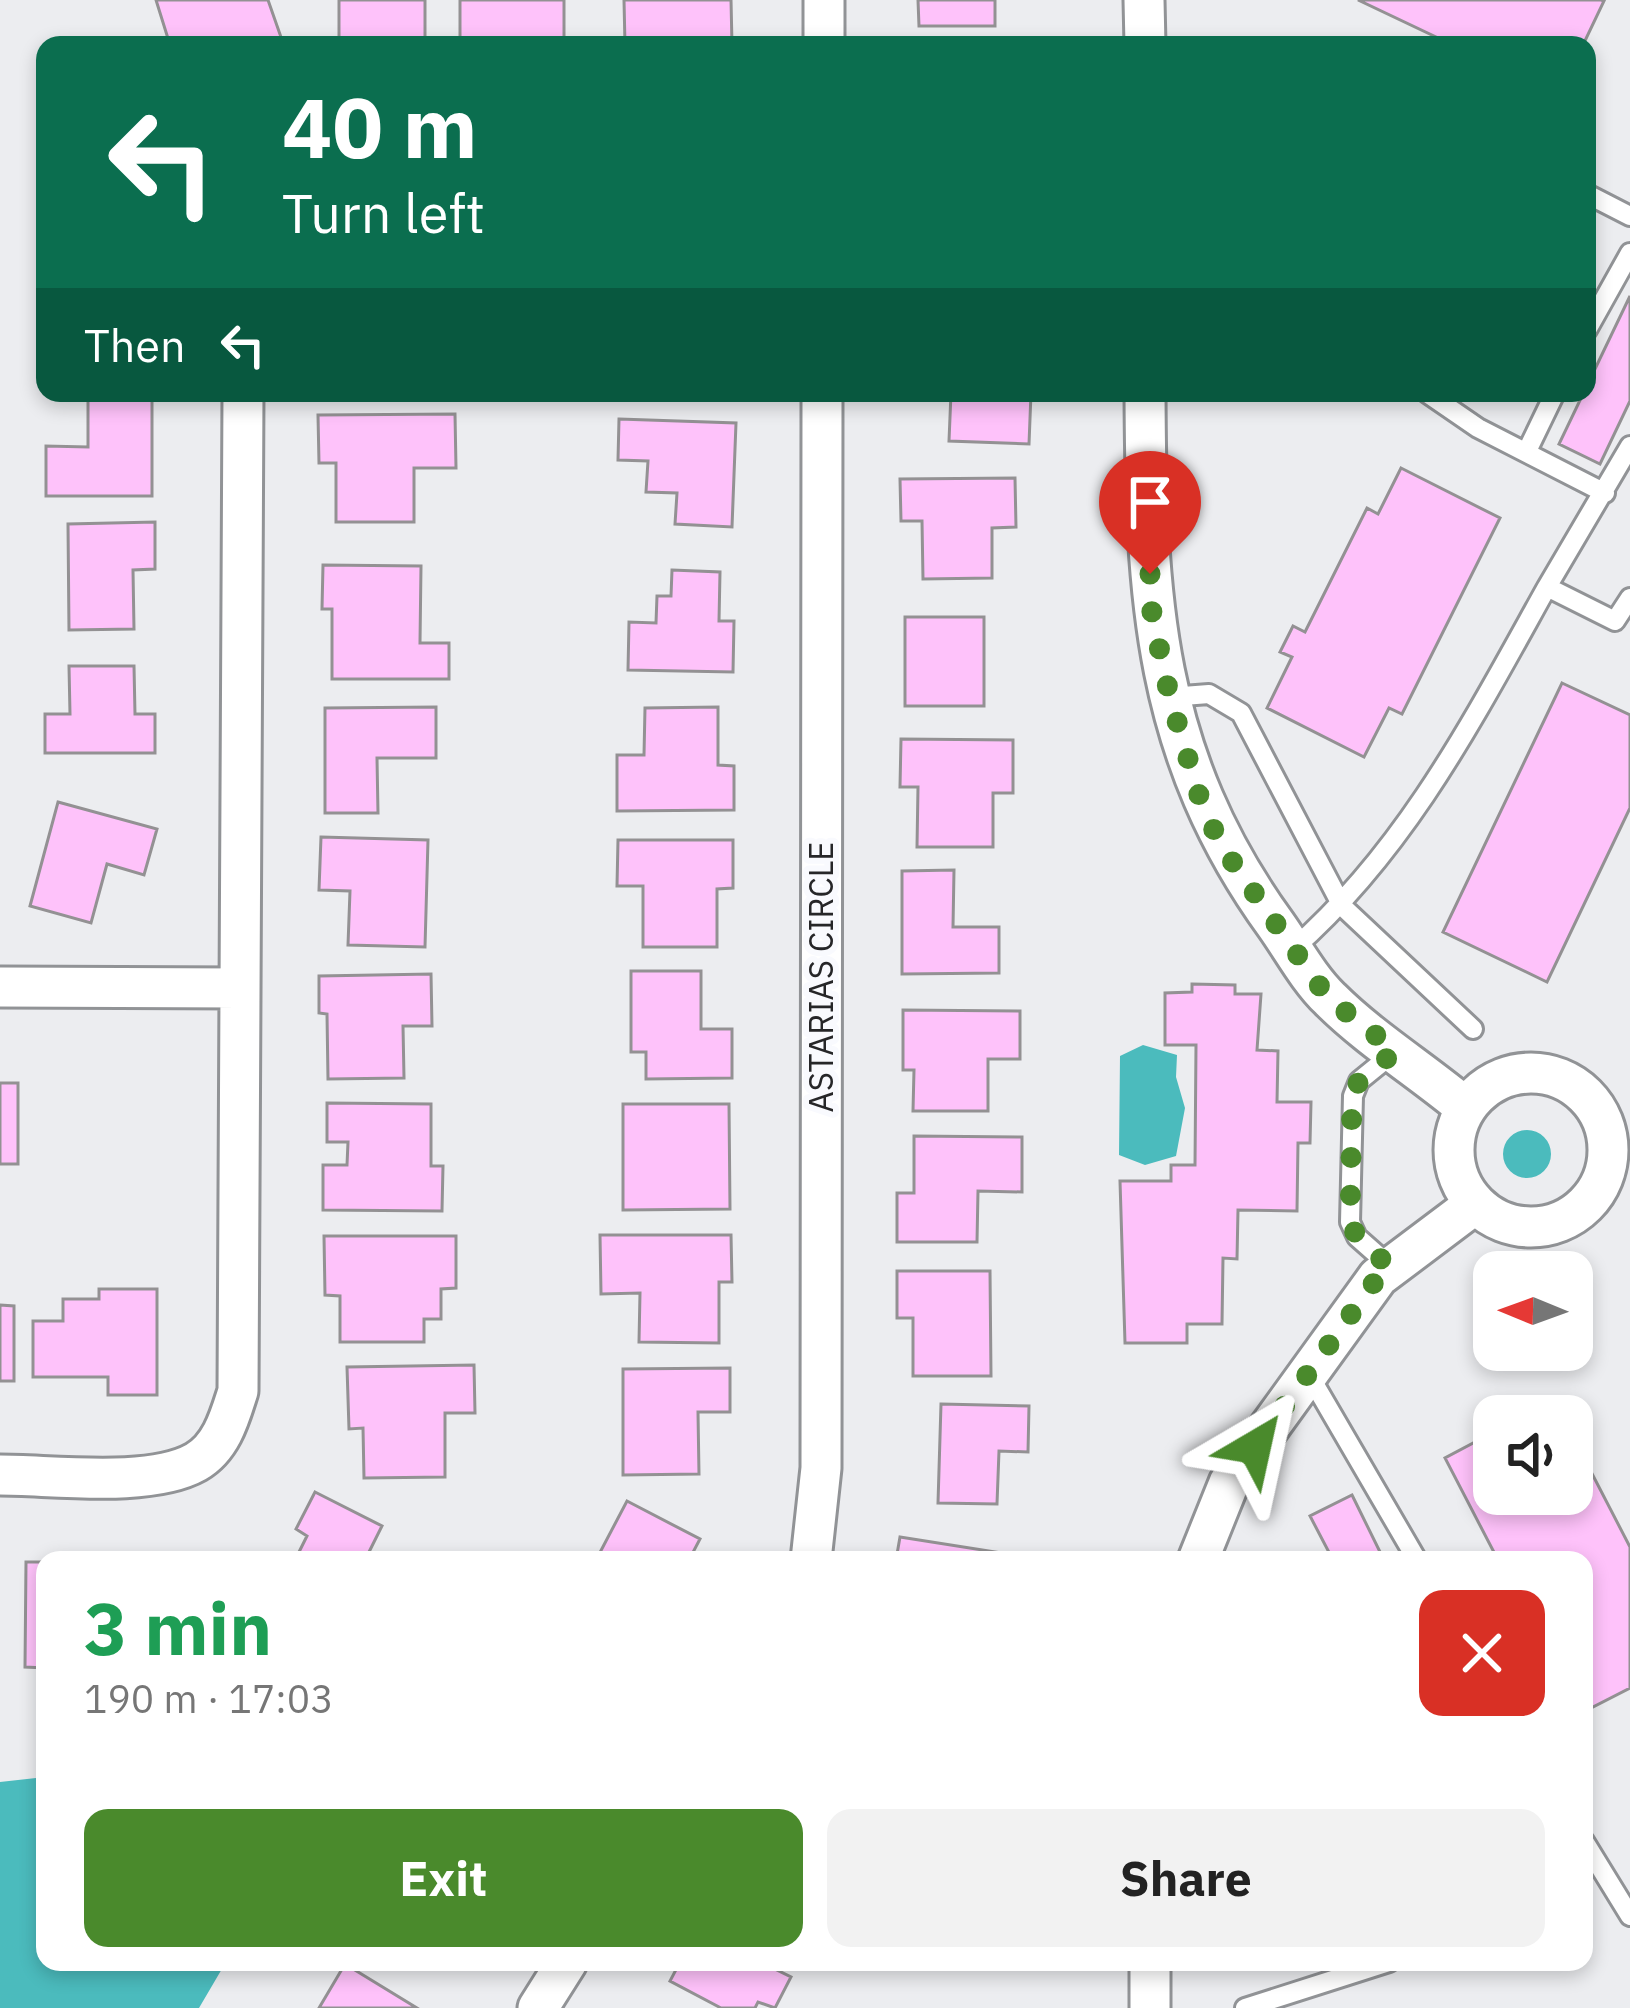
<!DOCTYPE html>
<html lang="en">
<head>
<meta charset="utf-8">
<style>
  :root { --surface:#fff; --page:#f2f2f2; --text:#222; --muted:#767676; --accent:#4a8a2c }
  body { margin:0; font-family:"IBM Plex Sans",sans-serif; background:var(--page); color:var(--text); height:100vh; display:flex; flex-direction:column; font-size:45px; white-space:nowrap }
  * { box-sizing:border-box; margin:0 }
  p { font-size:39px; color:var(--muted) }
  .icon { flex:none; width:66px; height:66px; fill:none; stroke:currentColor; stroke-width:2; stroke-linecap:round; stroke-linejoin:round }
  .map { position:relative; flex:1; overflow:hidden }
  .details { position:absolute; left:36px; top:1551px; width:1557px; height:420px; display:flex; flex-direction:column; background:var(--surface); border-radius:24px; box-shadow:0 6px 18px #0003 }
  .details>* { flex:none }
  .top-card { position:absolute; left:36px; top:36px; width:1560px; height:366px; border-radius:24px; box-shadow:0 6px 18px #0003; background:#0b6e4f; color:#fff; overflow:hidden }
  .needle { width:78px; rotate:271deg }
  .controls { position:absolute; left:1473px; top:1251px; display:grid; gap:24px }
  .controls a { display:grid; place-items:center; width:120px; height:120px; border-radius:24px; background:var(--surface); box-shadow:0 6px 18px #0003; font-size:60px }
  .pin { position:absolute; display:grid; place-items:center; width:102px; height:102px; color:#fff; margin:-123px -51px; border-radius:50% 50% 50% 0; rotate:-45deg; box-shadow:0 0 12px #0007 }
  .pin .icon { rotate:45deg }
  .me { position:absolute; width:132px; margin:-66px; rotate:36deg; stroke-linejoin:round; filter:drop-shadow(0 0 9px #0008) }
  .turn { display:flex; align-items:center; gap:42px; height:252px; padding:0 48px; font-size:54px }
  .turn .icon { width:156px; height:156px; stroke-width:2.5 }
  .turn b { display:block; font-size:84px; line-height:102px }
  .then { display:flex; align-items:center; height:114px; padding:0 48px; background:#0003; gap:24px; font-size:45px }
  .round { display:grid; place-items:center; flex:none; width:126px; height:126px; border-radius:24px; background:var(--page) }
  .head { display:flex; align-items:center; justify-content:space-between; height:204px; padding:0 48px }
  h1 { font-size:72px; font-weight:700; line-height:90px; color:#1e9e55 }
  .primary-button { display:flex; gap:24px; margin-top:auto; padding:24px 48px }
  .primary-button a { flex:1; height:138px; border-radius:24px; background:var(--accent); color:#fff; font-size:48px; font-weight:700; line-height:138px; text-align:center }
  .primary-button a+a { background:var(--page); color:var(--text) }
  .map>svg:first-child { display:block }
  .water { fill:#4bbbbd }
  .building { fill:#fec2fa; stroke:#939193; stroke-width:3 }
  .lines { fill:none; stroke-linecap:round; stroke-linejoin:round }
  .lane-casing { stroke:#919396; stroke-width:24 }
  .street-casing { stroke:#919396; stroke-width:45 }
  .lane { stroke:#fff; stroke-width:18 }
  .street { stroke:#fff; stroke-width:39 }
  .route { stroke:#4a8a2c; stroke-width:21; stroke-dasharray:0 37.8 }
  .labels { text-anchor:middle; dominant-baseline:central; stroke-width:12; stroke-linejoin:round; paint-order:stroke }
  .street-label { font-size:33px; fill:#262628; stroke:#f9fafe }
</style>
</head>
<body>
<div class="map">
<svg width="1630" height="2008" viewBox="0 0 1630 2008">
  <rect width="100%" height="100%" fill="#ecedf0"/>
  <path class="water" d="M1143,1045L1177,1055L1176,1077L1185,1108L1176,1156L1145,1165L1119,1155L1120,1056Z
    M1503 1154a24 24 0 1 1 48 0a24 24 0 1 1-48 0Z
    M45,1777V1962H226L199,2008H0V1782Z"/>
  <path class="building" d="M156,0H268L282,40L170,45Z
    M339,0H425V45H339Z
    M460,0H564V45H460Z
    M624,0H731L732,45H625Z
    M918,0H995V26H919Z
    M1358,0H1601L1604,1L1583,45H1453Z
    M1630,296V401L1600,464L1559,444Z
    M951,393H1031L1029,444L949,441Z
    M88,394H152V496H46V446L88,447Z
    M455,414L456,468H414V522H336V463H319L318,415Z
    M619,419L736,423L732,527L675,524L677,493L646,492L648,461L618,460Z
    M1401,468L1500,518L1402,714L1389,708L1364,757L1267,708L1292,657L1280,652L1293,626L1305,632L1367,508L1378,514Z
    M1015,478L1016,527L992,528V578L923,579L922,521H901L900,479Z
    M155,522V569L133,570L134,629L69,630L68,524Z
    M323,565L421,566L420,643H449V679H332V609H322Z
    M672,570L720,572L719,621H734L733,672L628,670L629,622L656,623L657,596H671Z
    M905,617H984V706H905Z
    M69,666H134L135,714H155V753H45V714H70Z
    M1562,683L1630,715V808L1547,982L1443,932Z
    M436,707V758H377L378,813H325V708Z
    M718,707V765L734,766V810L617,811V755H644L645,708Z
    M901,739L1013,740V793H993V847H917L918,787H900Z
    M58,802L157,829L144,875L107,864L91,923L30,906Z
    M321,837L428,840L425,947L348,945L350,891L319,890Z
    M618,840H733V888L717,889V947H643V886H617Z
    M954,870L953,927H999V973L902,974V871Z
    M631,971H701V1029H732V1078L646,1079V1052H631Z
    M431,974L432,1026H403L404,1078L328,1079L327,1014L319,1013V976Z
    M1192,984L1235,985V994H1261L1257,1050L1278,1051L1277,1102H1311L1310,1143H1298L1297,1211L1238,1210L1237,1259L1223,1258L1222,1324H1187V1343H1125L1120,1181H1171V1165H1195L1196,1045H1165V993L1192,992Z
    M903,1010L1020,1011V1059H988V1111H913L914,1070H903Z
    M0,1083H18V1164H0Z
    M327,1103L431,1104V1166H443L442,1211L323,1210V1165H347L348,1142H327Z
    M623,1104H729L730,1209L623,1210Z
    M914,1136L1022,1137V1192L978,1191L977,1242H897V1193H914Z
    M600,1235H731L732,1282H719V1343L639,1342L640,1293L601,1294Z
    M324,1236H456V1288L441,1289V1319H424V1342H340V1296L325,1295Z
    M897,1271H990L991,1376H913V1318H897Z
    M99,1289H157V1395H108V1377H33V1321H63V1299H99Z
    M0,1305L14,1306V1381H0Z
    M474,1365L475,1413H445V1477L364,1478L363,1428L349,1429L347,1367Z
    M730,1368V1412H698L699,1474L623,1475V1369Z
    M941,1404L1029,1406L1028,1452L999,1451L997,1504L938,1503Z
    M1494,1432V1494H1572V1435L1630,1547V1688L1587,1710L1584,1560H1498L1445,1458Z
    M315,1492L382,1526L368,1554L378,1560H295L307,1536L296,1529Z
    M1352,1495L1384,1560H1333L1310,1516Z
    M627,1501L700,1539L689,1560H596Z
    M900,1537L1008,1554V1560H896Z
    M26,1562H45V1668L25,1667Z
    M680,1962H776L773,1968L791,1977L775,2008L758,2002L755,2008H721L670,1981Z
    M345,1964L417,2008H319Z"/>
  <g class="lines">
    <defs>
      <path id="lane" d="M1587,194L1630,216
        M1587,330L1630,253
        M1427,393L1478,428L1605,493
        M1527,451L1555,393
        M1547,587L1630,446
        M1170,697L1209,694L1241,713L1342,906L1473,1029
        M1293,949C1407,849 1474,718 1547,587L1615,621L1630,598
        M1391,1267L1357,1237L1350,1222L1353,1096L1359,1081L1396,1051
        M1308,1373L1417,1560
        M1584,1841L1630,1916
        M1245,2008L1389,1962"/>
      <path id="street" d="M824,0V45
        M1144,0L1145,45
        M1145,393C1146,596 1152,754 1276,925C1293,949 1309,979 1330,999C1370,1039 1422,1071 1466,1108
        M0,987L240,988
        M1454 1150a77 77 0 1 1 154 0a77 77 0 1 1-154 0Z
        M0,1475C53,1475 150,1488 196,1462C222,1447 230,1416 238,1391L243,393
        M811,1560L821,1468L822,393
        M1198,1560L1229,1483L1378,1277L1475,1204
        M1150,1962V2008
        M538,2008L567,1962"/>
    </defs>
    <use href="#lane" class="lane-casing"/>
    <use href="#street" class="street-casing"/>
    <use href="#lane" class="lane"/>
    <use href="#street" class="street"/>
  </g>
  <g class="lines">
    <path class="route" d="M1150,574L1152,614L1170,698L1199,795L1220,844L1328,998L1396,1051L1359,1081L1352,1096L1350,1222L1357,1237L1391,1268L1378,1277L1255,1447"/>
  </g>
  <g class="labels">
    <g class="street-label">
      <text transform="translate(820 977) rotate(-90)">ASTARIAS CIRCLE</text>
    </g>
  </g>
</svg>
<div class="controls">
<a><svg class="needle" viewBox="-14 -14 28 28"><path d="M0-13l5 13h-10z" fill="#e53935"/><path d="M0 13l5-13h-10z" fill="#767676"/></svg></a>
<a><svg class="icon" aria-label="sound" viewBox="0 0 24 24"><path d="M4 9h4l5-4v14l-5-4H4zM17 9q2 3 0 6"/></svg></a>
</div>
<div class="pin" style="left:1150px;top:574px;background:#d93025"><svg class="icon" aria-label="arrive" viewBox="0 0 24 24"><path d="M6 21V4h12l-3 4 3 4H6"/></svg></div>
<svg class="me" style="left:1255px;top:1447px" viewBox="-20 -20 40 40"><path d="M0-17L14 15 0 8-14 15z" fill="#4a8a2c" stroke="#fff" stroke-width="4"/></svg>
<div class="top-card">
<div class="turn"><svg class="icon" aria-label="left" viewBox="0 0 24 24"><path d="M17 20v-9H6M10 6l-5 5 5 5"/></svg><div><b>40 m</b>Turn left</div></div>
<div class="then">Then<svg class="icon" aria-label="left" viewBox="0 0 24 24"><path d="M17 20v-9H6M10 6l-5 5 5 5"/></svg></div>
</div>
<section class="details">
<div class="head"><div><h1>3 min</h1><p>190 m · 17:03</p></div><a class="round" style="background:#d93025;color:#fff"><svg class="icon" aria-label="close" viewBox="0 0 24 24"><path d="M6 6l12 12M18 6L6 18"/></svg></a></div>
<div class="primary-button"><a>Exit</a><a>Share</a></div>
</section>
</div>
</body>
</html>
